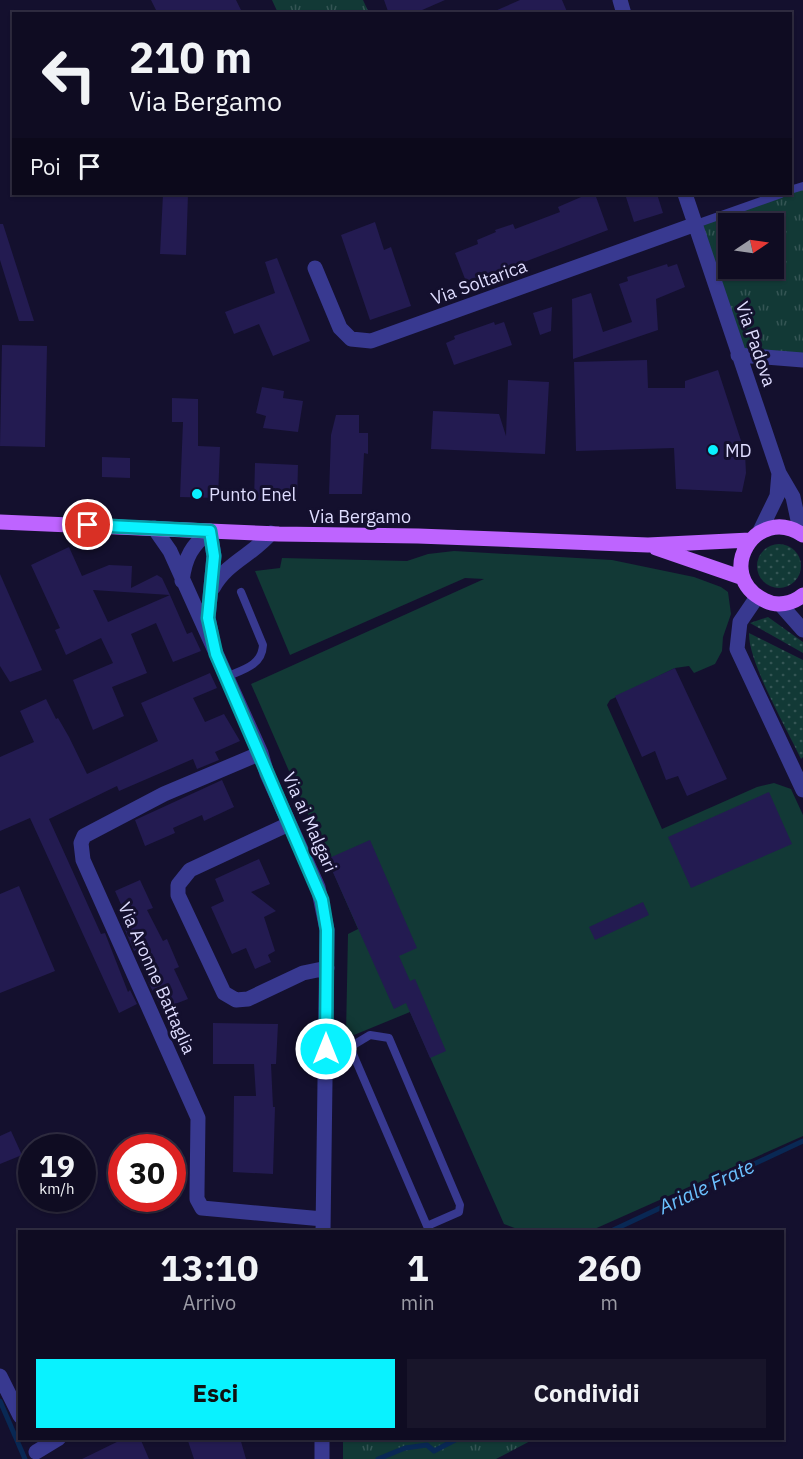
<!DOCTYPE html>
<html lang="it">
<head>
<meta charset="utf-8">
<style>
  :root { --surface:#0f0c22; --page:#18152a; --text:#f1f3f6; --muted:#9b9ba5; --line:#2f2c40; --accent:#09f2ff }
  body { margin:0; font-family:"IBM Plex Sans",sans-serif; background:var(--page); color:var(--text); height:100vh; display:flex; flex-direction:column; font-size:22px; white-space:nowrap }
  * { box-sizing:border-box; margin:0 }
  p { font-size:20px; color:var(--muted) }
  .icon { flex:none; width:33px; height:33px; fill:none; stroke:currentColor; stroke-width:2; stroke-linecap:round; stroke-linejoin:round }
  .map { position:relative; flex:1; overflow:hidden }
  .side { position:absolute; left:18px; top:1230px; width:766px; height:210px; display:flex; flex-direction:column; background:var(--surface); border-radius:0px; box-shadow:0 2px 4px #0004,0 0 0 2px var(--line) }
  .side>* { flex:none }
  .banner { position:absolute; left:12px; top:12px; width:780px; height:183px; border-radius:0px; box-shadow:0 2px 4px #0004,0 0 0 2px var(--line); background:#0f0c22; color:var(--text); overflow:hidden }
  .needle { width:39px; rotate:77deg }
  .fabs { position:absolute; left:718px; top:213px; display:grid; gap:12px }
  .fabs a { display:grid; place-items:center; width:66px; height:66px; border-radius:0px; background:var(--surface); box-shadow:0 2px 4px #0004,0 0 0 2px var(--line); font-size:30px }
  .speed { position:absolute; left:18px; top:1134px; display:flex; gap:12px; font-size:30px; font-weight:700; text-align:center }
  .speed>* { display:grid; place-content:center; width:78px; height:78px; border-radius:50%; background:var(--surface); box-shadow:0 2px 4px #0004,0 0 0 2px var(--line); line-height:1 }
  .speed small { font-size:15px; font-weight:400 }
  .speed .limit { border:9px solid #d22; background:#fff; color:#111 }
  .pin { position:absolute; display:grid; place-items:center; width:51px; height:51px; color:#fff; margin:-26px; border:3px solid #fff; border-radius:50%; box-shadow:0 2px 6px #0007 }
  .me { position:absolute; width:66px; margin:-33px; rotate:0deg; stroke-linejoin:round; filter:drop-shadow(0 0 4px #0008) }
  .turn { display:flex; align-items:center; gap:21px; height:126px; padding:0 18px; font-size:27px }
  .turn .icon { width:78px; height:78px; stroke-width:2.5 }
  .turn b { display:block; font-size:42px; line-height:51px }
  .then { display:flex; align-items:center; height:57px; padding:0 18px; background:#0003; gap:12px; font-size:22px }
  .eta { display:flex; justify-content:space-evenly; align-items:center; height:102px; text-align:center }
  .eta b { font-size:36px; font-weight:800; line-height:42px }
  .button { display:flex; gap:12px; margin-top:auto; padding:12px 18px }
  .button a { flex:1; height:69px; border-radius:0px; background:var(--accent); color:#111; font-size:24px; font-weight:800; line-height:69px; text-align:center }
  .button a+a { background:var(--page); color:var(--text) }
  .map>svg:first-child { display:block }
  .grass { fill:url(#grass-dots) }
  .park { fill:url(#park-tufts); fill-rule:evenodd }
  .garden { fill:#123936 }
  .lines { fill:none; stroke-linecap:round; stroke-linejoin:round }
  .stream { stroke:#092854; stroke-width:5 }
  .building { fill:#231b51 }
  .lane { stroke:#383990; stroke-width:8 }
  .street { stroke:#383990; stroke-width:15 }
  .primary { stroke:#be64ff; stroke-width:15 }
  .route-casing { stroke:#069da6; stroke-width:15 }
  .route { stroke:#09f2ff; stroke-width:10 }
  .poi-dot { fill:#09f2ff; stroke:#14102e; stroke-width:2 }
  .labels { text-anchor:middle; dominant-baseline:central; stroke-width:6; stroke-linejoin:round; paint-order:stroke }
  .street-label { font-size:18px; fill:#dfddff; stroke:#14102e }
  .poi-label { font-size:18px; fill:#dfddff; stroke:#14102e; text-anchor:start }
  .water-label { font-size:20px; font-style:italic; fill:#6bc1ff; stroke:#14102e }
</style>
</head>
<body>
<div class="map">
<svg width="803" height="1459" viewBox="0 0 803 1459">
  <defs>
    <pattern id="grass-dots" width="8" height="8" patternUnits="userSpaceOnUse" patternTransform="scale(1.5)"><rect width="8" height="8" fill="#123936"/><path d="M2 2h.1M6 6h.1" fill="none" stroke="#345554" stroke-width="1.8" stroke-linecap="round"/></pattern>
    <pattern id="park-tufts" width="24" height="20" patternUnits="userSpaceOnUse" patternTransform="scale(1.5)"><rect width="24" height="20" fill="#123936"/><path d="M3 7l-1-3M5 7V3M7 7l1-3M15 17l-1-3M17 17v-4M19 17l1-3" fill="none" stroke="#345554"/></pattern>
  </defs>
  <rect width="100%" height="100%" fill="#14102e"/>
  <path class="grass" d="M757 566a22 22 0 1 1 44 0a22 22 0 1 1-44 0Z
    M768,617L803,642V653L750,623Z
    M749,633L803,660V757L801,759C787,729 748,662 749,633Z"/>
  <path class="park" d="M272,0H363L369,13H278Z
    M803,186V360L738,355L696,224L781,194H790ZM729,224H774V268H729Z
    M343,1439V1438L534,1439L496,1459H343Z"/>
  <path class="garden" d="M454,551L612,560L694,577L721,587L728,592L731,614L723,637L722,651L715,664L694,673L689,666L675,668L610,700L607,705L662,829L757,787L774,783L791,789L803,815V1136L590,1231H527L525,1228L517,1229L504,1224L410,1012L354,1035L346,1034L348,934L358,929L251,684L484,579L465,578L290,655L255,571L280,568L282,558L407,561L428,554Z"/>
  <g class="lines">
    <path class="stream" d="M609,1232L803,1141
      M0,1401L25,1459
      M378,1459L405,1448L427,1445L434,1451L459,1438"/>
  </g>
  <path class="building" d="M151,0H236L243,14H158Z
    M384,0H445L413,14H389Z
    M520,0H562L568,14H488Z
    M163,194H188L186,255L160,254Z
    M588,194H595L608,230L467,284L455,253L478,244L477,240L496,232L495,230L513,224L515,229L560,212L558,207Z
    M625,194H657L663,213L634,222Z
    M375,222L384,250L391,247L411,306L370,320L341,235Z
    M0,224H3L34,321H19L0,260Z
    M277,258L310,341L273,356L259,324L234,334L225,312L275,293L265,262Z
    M667,264L668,267L677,264L685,287L656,299L658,330L573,359L572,299L591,293L603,332L632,322L619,284L628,281L627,277Z
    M552,307L551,331L540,335L533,313Z
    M494,322L495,325L504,322L512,345L454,365L446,343L455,339L454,336Z
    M2,345L47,346L45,447L0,446Z
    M647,360L648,388H685V381L718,370L745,453L746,473L742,492L676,489L674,448L576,451L574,362Z
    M508,380L549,382L545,454L431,449L433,411L499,414L506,436Z
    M262,387L284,391L283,398L303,401L298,432L263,428L266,416L256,413Z
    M172,398L198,399V446L220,447L218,498L180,497L183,422H172Z
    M336,415H359V433H368V454L364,453L362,494H329L331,435Z
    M102,457L130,458V478L102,477Z
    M255,463L298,465L297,502L254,500Z
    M69,547L82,576L109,565L132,566L131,588L157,575L162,578L170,595L93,590L108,622L170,595L187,634L192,632L201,651L173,662L156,623L131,634L147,673L112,687L124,716L93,730L73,680L113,663L101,638L66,655L55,630L60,628L31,565Z
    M0,574L42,670L10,682L0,666Z
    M675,668L727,779L687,796L678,776L666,780L655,751L642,757L615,696Z
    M210,673L217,688L193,698L205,722L224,714L240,741L215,752L219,760L197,769L193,759L119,791L117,786L49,819L101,934L105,933L128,992L130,990L137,1004L119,1013L30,818L0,831V757L34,742L20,711L46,699L56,719L58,718L69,737L87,774L158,741L141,703Z
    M222,780L234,807L204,821L202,815L173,828L175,833L145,846L135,820Z
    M769,792L792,844L691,888L668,837Z
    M370,840L417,948L399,956L410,981L415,979L446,1051L430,1058L406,1003L394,1009L327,859Z
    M259,859L270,884L251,892L276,911L264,917L275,951L268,955L271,962L255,969L246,948L232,954L211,907L224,901L215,879Z
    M140,880L153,908L147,910L163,941L167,939L179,967L174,969L188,999L162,1009L148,982L154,979L140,948L134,951L122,923L128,920L115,891Z
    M19,886L55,971L0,993V894Z
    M643,902L649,915L595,940L589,927Z
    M213,1023L278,1024L276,1064H271L273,1107H275L273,1174L233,1172L234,1096H256L254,1064H213Z
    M11,1131L22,1155L0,1164V1136Z
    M125,1438H140L149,1459H82Z
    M187,1438H240L246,1459H194Z"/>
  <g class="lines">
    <path class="lane" d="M790,190L803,186
      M696,224L781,194
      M226,677C242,670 262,666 263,645L241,592
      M326,1049L350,1047L370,1035L389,1038L460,1205L459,1212L427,1226L350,1047"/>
    <path class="street" d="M620,0L624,14
      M685,194L779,473L793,497L801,534
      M315,268L340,328L351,339L371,341L696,224
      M738,355L803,360
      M154,528L170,551L261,753L267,774L318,887L327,930L323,1232
      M759,533L777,496L779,473
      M182,581C185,557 192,545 210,531L214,556L208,618L211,632
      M213,588C227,562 253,555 271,533
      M757,597L740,622L737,649L803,790
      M780,604L803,630
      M261,753L164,794L84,836L81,843L83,860L198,1118L197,1191V1199L202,1208L323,1219
      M289,824L190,870L178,885V895L224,993L236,1000L248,999L303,973L327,968
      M0,1376L20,1416
      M36,1452L59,1438
      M322,1459V1438"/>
    <path class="primary" d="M0,522L279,534L418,536L648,545L750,540
      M803,535C756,503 713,575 764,600C777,607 792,604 803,595
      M656,548L743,578"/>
  </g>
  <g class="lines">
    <defs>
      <path id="route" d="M88,525L210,531L214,556L208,618L216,654L322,900L327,930L326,1049"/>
    </defs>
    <use href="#route" class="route-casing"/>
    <use href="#route" class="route"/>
  </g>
  <g class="poi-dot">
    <circle cx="713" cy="450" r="6"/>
    <circle cx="197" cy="494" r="6"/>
  </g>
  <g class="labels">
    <g class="street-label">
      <text transform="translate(479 282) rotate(-20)">Via Soltarica</text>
      <text transform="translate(756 344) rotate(71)">Via Padova</text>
      <text x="360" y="516">Via Bergamo</text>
      <text transform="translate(310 822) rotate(66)">Via ai Malgari</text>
      <text transform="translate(157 978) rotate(66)">Via Aronne Battaglia</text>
    </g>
    <g class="poi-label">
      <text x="725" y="450">MD</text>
      <text x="209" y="494">Punto Enel</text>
    </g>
    <g class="water-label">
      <text transform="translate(706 1186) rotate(-25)">Ariale Frate</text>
    </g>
  </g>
</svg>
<div class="fabs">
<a><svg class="needle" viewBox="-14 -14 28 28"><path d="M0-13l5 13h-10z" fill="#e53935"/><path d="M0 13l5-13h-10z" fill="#9b9ba5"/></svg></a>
</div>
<div class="speed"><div>19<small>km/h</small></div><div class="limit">30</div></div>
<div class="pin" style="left:88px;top:525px;background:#d93025"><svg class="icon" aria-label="arrive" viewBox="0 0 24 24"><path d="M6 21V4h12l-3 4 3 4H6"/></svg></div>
<svg class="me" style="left:326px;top:1049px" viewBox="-20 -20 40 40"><circle r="17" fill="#09f2ff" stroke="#fff" stroke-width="3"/><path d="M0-11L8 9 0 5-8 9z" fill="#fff"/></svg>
<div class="banner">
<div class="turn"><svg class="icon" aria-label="left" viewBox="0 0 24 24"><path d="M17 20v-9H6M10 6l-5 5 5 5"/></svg><div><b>210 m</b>Via Bergamo</div></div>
<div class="then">Poi<svg class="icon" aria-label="arrive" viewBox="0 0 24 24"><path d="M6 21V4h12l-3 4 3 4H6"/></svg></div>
</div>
<section class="side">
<div class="eta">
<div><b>13:10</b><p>Arrivo</p></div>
<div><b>1</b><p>min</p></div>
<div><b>260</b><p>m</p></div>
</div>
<div class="button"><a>Esci</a><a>Condividi</a></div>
</section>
</div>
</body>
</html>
